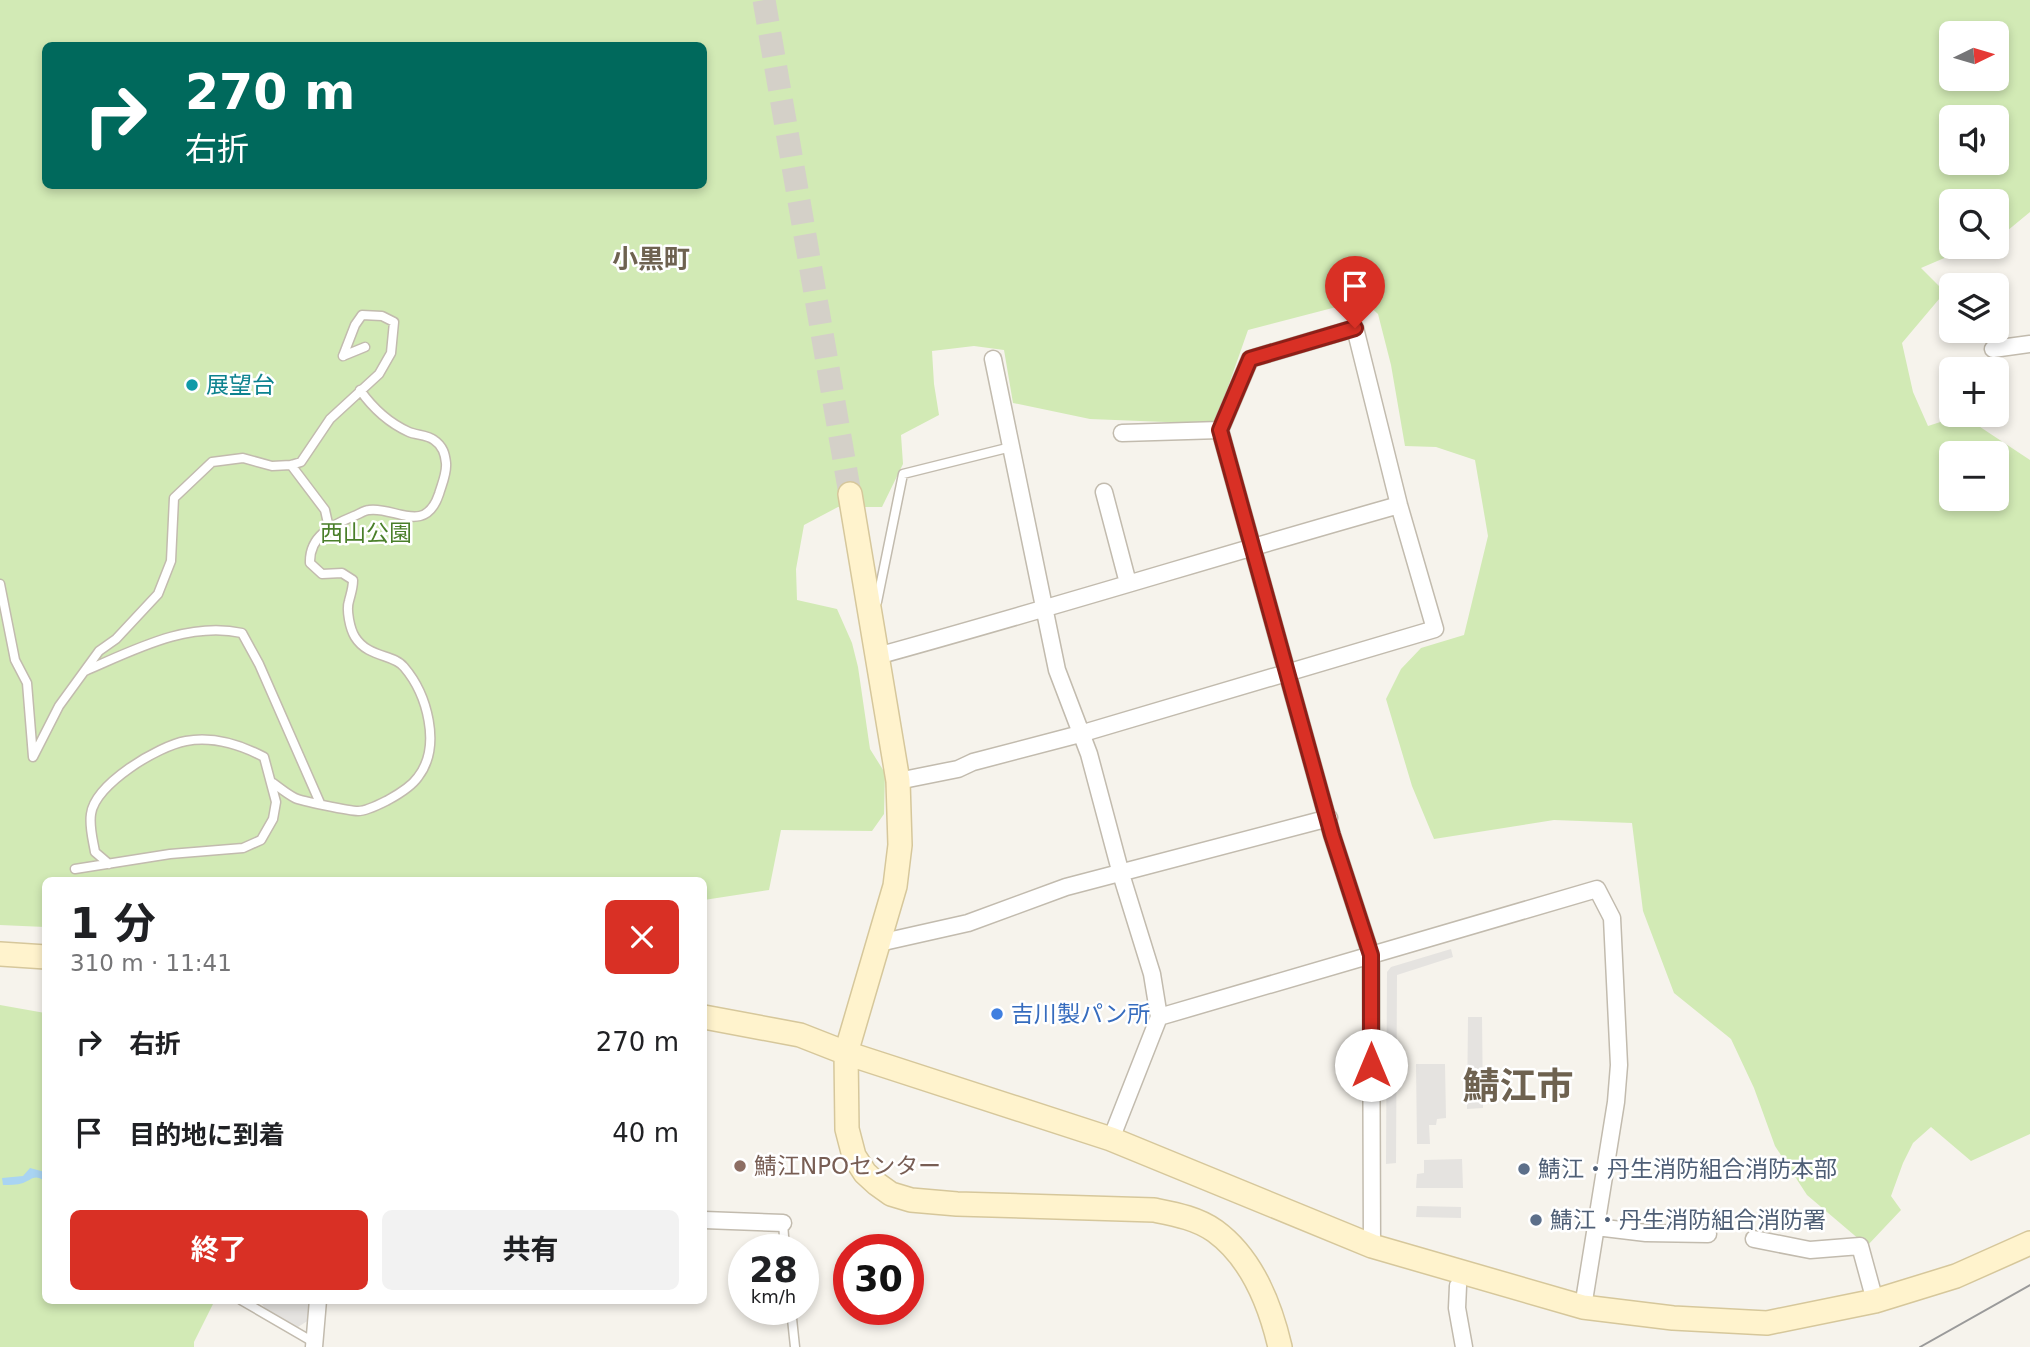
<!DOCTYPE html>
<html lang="ja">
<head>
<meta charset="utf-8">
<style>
  :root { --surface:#fff; --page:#f2f2f2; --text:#202124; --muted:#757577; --accent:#d93025 }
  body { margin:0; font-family:"DejaVu Sans","Noto Sans JP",sans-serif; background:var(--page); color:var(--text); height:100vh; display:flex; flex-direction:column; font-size:26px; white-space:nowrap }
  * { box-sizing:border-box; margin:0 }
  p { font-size:23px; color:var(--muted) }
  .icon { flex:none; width:38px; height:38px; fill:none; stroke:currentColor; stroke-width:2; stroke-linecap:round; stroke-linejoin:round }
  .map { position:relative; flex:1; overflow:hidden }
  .panel { position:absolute; left:42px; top:877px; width:665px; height:427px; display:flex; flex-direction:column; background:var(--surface); border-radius:10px; box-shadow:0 4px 10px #0003 }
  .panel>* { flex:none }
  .hud { position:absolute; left:42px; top:42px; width:665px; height:147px; border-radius:10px; box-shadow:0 4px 10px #0003; background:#00695c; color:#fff; overflow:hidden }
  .needle { width:46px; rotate:85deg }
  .buttons { position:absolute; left:1939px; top:21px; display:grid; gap:14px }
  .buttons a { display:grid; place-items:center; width:70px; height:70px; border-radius:10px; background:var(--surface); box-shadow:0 4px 10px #0003; font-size:35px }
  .speed { position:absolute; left:728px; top:1234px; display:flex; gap:14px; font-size:35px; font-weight:700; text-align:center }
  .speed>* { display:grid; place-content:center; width:91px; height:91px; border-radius:50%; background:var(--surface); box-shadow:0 4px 10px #0003; line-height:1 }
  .speed small { font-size:18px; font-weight:400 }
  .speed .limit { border:10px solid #d22; background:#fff; color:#111 }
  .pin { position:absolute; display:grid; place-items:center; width:60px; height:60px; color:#fff; margin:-72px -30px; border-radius:50% 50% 50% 0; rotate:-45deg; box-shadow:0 0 7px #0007 }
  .pin .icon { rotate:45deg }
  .me { position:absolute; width:77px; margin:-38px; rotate:0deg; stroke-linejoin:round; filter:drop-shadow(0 0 5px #0008) }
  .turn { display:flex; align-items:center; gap:24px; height:147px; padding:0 28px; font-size:32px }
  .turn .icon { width:91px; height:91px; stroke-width:2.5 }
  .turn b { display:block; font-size:49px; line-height:60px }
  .round { display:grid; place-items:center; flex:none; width:74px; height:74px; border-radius:10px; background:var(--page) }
  .head { display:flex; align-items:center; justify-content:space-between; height:119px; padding:0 28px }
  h1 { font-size:42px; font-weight:700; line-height:52px }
  .button { display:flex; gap:14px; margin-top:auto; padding:14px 28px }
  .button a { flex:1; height:80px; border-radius:10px; background:var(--accent); color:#fff; font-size:28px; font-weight:700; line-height:80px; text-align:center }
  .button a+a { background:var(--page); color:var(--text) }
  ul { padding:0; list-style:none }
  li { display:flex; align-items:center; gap:21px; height:91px; padding:0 28px }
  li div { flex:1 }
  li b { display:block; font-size:26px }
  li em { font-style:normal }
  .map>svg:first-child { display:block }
  .green { fill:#d2eab5; fill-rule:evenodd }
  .parking { fill:#e5e3e0 }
  .water { fill:#a9d4f2 }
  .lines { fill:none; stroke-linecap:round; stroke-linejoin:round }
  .secondary-tunnel { stroke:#d4d0c8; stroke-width:23; stroke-dasharray:23 11; stroke-linecap:butt }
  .lane-casing { stroke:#c2bbae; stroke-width:11 }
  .street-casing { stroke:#c2bbae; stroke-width:19 }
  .secondary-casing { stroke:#d6c79b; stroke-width:26 }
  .lane { stroke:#fff; stroke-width:8 }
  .street { stroke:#fff; stroke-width:16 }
  .secondary { stroke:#fff3cd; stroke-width:23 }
  .tram { stroke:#9a9a9a; stroke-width:2 }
  .route-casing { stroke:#8d1f18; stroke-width:18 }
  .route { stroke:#d93025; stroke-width:12 }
  .culture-dot { fill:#0f9aa8; stroke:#fff; stroke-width:2.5 }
  .shop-dot { fill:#3f7fe0; stroke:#fff; stroke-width:2.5 }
  .education-dot { fill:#8d6e63; stroke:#fff; stroke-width:2.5 }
  .service-dot { fill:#5c6f8a; stroke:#fff; stroke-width:2.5 }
  .labels { text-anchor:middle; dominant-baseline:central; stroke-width:5; stroke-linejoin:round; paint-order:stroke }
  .culture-label { font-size:23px; fill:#0d838f; stroke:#fff; text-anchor:start }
  .park-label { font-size:23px; fill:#4a7f2a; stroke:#fff }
  .shop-label { font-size:23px; fill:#366cbe; stroke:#fff; text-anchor:start }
  .education-label { font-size:23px; fill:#785e54; stroke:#fff; text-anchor:start }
  .service-label { font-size:23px; fill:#4e5e75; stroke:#fff; text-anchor:start }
  .quarter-label { font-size:26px; font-weight:bold; fill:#6e6250; stroke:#fff }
  .town-label { font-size:37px; font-weight:bold; fill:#6e6250; stroke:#fff }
</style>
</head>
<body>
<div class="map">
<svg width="2030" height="1347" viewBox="0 0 2030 1347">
  <rect width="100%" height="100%" fill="#f6f3ec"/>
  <path class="green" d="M0,0H2030V212L2007,231L1997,235V201H1951V247H1970L1921,268L1945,292L1902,343L1913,392L1928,426L1962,415L2030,460V1134L1971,1161L1931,1127L1913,1143L1903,1163L1891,1196L1901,1210L1867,1246L1807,1195L1775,1146L1754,1088L1731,1039L1674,993L1643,911L1632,823L1554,820L1434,839L1412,786L1386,699L1401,669L1421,648L1464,635L1488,536L1475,460L1436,447L1405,446L1391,365L1378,314L1367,304L1344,305L1248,330L1215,424L1090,419L1013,403L1004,350L974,346L932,351L934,384L939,415L901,435L903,464L882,507H838L804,525L796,569L797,600L837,609L852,643L858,667L870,749L885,773L884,814L872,831L781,830L769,890L704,900V880H46L45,927L0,925ZM1951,33H1997V79H1951ZM46,46H704V186H46ZM1951,117H1997V163H1951ZM1951,453H1997V499H1951Z
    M0,1005L45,1013L46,1300H215L194,1342V1347H0Z"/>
  <path class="parking" d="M1451,949L1453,957L1397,975L1396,1163L1386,1164L1387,972L1391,967Z
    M1468,1017H1482L1483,1108L1467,1109Z
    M1416,1064H1445L1446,1118L1437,1119L1436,1125H1429L1430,1144H1417Z
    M1462,1159L1463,1188H1416L1417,1174L1424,1173V1160Z
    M1417,1206L1461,1207V1218L1416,1217Z
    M259,1300H310L309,1320L298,1327L267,1311Z"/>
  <path class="water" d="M30,1168L45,1172V1181C34,1174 33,1179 23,1183C17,1185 9,1185 3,1185L2,1178L23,1176Z"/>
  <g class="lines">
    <path class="secondary-tunnel" d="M764,0L850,494"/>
    <defs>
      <path id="lane" d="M343,356L365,347
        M291,465L325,510L329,528
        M0,584L15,660L27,683L33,757L59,706L99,651L116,639L158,594L171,561L174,498L212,462L243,458L272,466L291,465L301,462L330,419L379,374L391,353L394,322L382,316L362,315L355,325L343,356
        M877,602L903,474L1011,447
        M85,671C134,650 188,621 242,633L259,664L320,803
        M273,783C280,788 287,794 295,798C301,801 350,811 358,811C367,811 380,804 388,800C399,794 411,787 418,777C442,746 427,694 404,667C394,654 368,658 355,637C350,629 346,610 349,601C351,593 353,588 353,580L342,573L322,574L310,563C309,536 332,525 354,516C359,514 365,510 369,510C394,506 425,536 439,494C442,484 447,473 446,463C445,454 443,446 434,440C428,435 416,435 409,432C389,423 372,407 360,390
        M75,869L170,854L243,848L261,840L273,819L276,802L264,757C241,745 213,736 186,741C158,746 95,784 91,814C89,827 93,840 95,852L109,864
        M783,1223L785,1250
        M241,1300L315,1343
        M791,1309L795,1347"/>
      <path id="street" d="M1993,349L2030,344
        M993,359L1057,670L1089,754L1121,874L1152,974L1159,1017L1111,1139
        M1220,430L1332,835L1371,955L1372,1246
        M1104,492L1128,583
        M877,656C1052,608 1225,554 1399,505
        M898,781L958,769L973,762L1080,734L1435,629L1399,505L1355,328L1250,359L1220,430L1122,433
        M879,943L968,923L1066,887L1329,818
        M1159,1017L1597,889L1612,918L1619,1065L1616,1102L1583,1307
        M704,1220L783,1223
        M1596,1227L1646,1233L1708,1234
        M1754,1239L1810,1250L1860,1246L1875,1301
        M1458,1286L1457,1308L1464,1347
        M314,1347L318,1300"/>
      <path id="secondary" d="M850,494L898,781L900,845L895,886L846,1053L847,1129L854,1156L865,1173L877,1184L891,1194L911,1200L957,1204L1154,1210C1174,1214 1197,1218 1215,1231C1252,1258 1270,1304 1280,1347
        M0,954L46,957
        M704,1017L800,1035L846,1053L1111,1139L1372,1246L1583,1307L1673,1318L1767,1323L1875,1301L1956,1276L2030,1243"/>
    </defs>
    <use href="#lane" class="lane-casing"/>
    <use href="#street" class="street-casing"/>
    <use href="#secondary" class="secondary-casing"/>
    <use href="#lane" class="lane"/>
    <use href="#street" class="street"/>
    <use href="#secondary" class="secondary"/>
    <path class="tram" d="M1920,1347L2030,1285"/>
  </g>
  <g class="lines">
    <defs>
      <path id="route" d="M1355,328L1250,359L1220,430L1332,835L1371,955V1065"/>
    </defs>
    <use href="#route" class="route-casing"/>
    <use href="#route" class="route"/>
  </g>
  <circle class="culture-dot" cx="192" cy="385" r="7"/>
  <circle class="shop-dot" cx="997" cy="1014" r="7"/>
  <circle class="education-dot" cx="740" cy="1166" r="7"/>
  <g class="service-dot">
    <circle cx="1524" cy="1169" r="7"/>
    <circle cx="1536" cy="1220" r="7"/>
  </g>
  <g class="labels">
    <g class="culture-label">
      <text x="206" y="385">展望台</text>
    </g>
    <g class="park-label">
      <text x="366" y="533">西山公園</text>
    </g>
    <g class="shop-label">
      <text x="1011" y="1014">吉川製パン所</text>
    </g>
    <g class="education-label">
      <text x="754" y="1166">鯖江NPOセンター</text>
    </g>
    <g class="service-label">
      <text x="1538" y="1169">鯖江・丹生消防組合消防本部</text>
      <text x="1550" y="1220">鯖江・丹生消防組合消防署</text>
    </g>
    <g class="quarter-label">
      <text x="651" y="259">小黒町</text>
    </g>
    <g class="town-label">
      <text x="1518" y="1086">鯖江市</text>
    </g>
  </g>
</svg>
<div class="buttons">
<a><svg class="needle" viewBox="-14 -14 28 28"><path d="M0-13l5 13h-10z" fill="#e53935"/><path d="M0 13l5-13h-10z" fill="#757577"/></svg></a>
<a><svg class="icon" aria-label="sound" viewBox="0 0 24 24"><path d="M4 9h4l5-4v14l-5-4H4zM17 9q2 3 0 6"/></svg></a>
<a><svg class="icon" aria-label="search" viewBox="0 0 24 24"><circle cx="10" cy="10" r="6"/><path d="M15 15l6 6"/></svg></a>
<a><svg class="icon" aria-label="layers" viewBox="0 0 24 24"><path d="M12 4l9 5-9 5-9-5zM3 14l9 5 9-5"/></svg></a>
<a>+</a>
<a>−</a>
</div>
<div class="speed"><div>28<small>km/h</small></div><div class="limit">30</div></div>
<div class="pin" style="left:1355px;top:328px;background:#d93025"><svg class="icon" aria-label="arrive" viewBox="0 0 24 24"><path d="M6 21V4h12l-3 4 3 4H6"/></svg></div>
<svg class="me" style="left:1371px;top:1065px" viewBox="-20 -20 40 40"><circle r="19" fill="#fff"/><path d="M0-13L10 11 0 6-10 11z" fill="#d93025"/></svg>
<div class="hud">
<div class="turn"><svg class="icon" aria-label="right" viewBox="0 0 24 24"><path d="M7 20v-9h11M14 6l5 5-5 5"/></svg><div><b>270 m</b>右折</div></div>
</div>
<section class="panel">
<div class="head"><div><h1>1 分</h1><p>310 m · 11:41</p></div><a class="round" style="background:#d93025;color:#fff"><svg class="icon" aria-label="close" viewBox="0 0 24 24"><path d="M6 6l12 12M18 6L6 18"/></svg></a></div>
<ul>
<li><svg class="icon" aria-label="right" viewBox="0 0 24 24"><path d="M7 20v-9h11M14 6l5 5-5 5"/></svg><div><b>右折</b></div><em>270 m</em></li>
<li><svg class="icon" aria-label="arrive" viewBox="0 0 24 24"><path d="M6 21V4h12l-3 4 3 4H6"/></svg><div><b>目的地に到着</b></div><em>40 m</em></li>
</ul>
<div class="button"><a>終了</a><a>共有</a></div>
</section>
</div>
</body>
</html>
